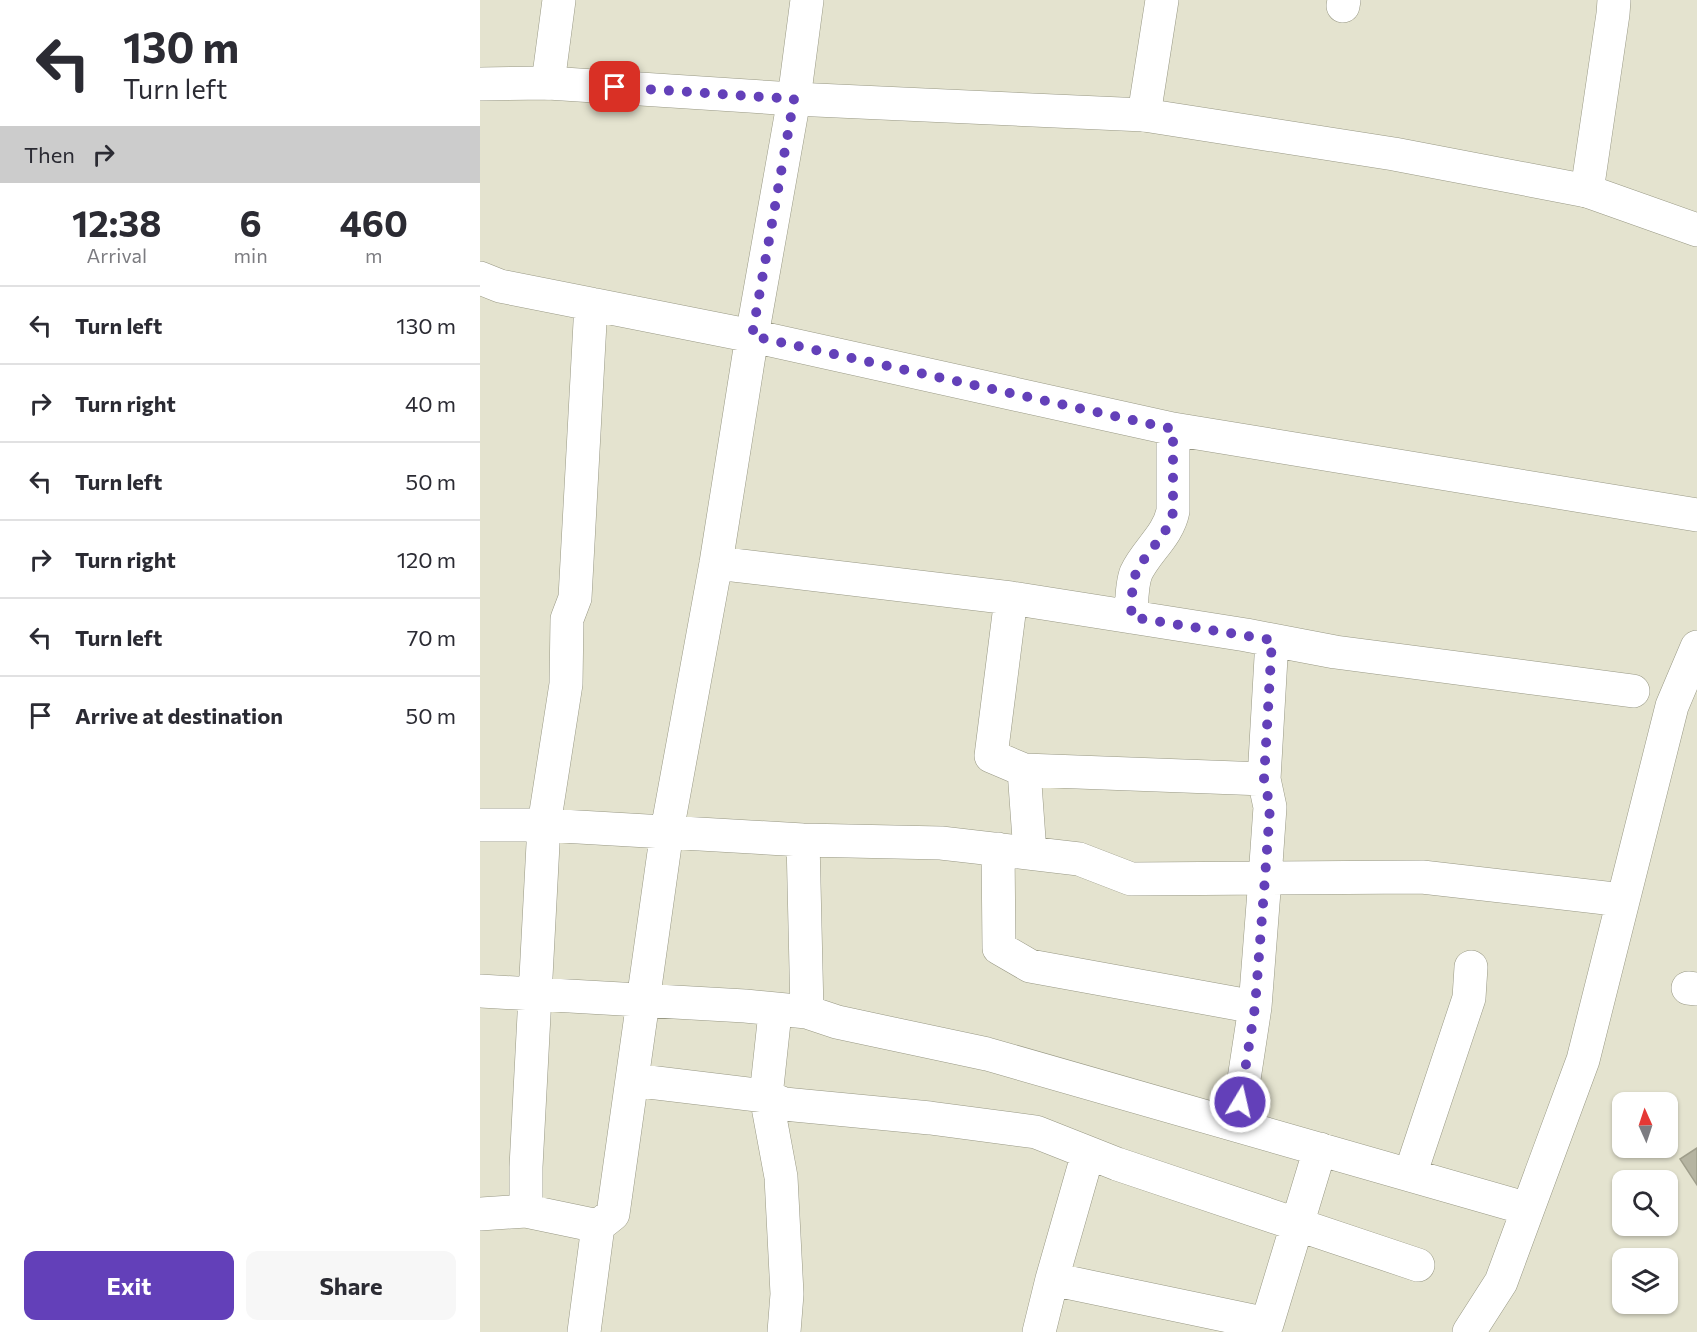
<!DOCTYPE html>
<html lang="en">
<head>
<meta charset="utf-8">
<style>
  :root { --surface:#fff; --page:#f7f7f7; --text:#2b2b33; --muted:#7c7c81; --line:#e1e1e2; --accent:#6340b9 }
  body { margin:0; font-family:Commissioner,sans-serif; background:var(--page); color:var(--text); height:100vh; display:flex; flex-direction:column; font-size:22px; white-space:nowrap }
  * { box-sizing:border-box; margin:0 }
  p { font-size:20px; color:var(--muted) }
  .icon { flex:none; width:33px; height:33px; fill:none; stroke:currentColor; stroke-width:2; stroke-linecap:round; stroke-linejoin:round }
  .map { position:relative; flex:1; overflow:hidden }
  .details { display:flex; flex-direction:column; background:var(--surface); width:480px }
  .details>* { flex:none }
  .guide { background:#fff; color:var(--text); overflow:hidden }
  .needle { width:39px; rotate:357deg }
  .controls { position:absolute; left:1132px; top:1092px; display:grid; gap:12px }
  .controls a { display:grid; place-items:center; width:66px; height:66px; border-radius:12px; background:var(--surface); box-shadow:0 2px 4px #0004; font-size:30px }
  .pin { position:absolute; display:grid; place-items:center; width:51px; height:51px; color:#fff; margin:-26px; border-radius:12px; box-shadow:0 3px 9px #0006 }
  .me { position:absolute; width:66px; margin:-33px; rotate:9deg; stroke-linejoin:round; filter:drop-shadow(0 0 4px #0008) }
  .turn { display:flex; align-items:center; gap:21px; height:126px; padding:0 24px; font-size:27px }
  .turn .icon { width:78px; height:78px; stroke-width:2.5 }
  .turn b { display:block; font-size:42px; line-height:51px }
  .then { display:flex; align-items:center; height:57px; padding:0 24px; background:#0003; gap:12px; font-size:22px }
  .eta { display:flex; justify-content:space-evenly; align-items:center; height:102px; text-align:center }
  .eta b { font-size:36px; font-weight:700; line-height:42px }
  .primary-button { display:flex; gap:12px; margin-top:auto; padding:12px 24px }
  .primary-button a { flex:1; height:69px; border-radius:12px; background:var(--accent); color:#fff; font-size:24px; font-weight:700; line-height:69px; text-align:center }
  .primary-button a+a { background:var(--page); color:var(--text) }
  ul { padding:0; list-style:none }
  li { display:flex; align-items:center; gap:18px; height:78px; padding:0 24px; border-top:2px solid var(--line) }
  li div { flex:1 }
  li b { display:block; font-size:22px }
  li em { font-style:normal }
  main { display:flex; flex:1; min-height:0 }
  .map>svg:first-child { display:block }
  .building { fill:#b5b4a1; stroke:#9f9e8b; stroke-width:1.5 }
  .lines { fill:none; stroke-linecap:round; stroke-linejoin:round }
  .minor-casing { stroke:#989884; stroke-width:34 }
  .major-casing { stroke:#989884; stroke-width:34 }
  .minor { stroke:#fff; stroke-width:33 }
  .major { stroke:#fff; stroke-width:33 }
  .route { stroke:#6340b9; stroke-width:10; stroke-dasharray:0 18 }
</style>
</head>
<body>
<main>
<section class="details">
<div class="guide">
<div class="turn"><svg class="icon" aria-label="left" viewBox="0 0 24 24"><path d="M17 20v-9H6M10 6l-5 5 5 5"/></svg><div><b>130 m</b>Turn left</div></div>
<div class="then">Then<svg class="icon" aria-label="right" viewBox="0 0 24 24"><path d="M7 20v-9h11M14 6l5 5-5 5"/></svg></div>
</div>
<div class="eta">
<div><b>12:38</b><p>Arrival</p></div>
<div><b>6</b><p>min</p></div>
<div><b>460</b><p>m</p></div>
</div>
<ul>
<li><svg class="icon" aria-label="left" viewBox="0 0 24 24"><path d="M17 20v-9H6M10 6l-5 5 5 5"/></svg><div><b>Turn left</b></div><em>130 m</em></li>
<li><svg class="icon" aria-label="right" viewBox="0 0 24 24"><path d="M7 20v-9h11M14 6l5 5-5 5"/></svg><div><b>Turn right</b></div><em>40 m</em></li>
<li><svg class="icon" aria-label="left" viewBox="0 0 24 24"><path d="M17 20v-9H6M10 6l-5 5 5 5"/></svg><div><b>Turn left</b></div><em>50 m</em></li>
<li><svg class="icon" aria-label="right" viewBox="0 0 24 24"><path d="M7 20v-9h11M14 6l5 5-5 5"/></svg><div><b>Turn right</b></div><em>120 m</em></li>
<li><svg class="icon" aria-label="left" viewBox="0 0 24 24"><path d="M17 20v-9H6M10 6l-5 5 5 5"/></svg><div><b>Turn left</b></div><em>70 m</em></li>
<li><svg class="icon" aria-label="arrive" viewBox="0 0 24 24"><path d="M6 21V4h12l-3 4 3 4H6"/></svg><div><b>Arrive at destination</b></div><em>50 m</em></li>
</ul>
<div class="primary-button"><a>Exit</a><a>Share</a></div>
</section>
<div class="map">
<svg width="1217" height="1332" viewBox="0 0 1217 1332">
  <rect width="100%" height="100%" fill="#e4e3cf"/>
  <path class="building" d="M1217,1148V1185L1200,1159Z"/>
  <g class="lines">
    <defs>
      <path id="minor" d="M863,6L864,0
        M68,83L79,0
        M664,115L682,0
        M1107,191L1133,14L1134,0
        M0,278L20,286L272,336L693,429L1217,515
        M111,304L95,598L87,619L86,684L64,825L46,1167V1211L118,1226
        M236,563L531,598L766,635L855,652L1153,691
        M531,598L511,756L544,770L550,853
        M651,617C652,604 651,586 656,573C666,551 688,536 693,511V429
        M544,770L784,779
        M0,825H64L323,840L461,843L599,859L651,879L942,877L1143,900
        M323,840L327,1012
        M518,849L519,948L550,966L775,1007
        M1208,988L1217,989
        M0,991L265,1006L327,1012L357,1022L507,1054L1048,1209
        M294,1022L286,1096L301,1177L307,1294L304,1332
        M152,1080L286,1096L304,1104L450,1118L556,1132L637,1164L938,1265
        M757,1125L775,1007L785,878L790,807L784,779L792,640
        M930,1175L989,998L991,967
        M0,1214L46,1211
        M572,1279L787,1324L840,1149
        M104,1332L118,1226L133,1214L187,831L236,563L272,336L314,99L327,0
        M559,1332L572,1279L608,1153
        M989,1332L1021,1282L1103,1060L1192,706L1217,647"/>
      <path id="major" d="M0,84L68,83L314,99L664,115L914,154L1107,191L1217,230"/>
    </defs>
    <use href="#minor" class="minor-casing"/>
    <use href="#major" class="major-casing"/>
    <use href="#minor" class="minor"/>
    <use href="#major" class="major"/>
  </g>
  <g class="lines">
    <path class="route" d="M135,87L314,99L272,336L693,429V512C688,536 666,551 656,573C651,586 652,604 651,617L792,640L784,779L790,807L785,878L775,1007L760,1102"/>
  </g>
</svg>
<div class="controls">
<a><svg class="needle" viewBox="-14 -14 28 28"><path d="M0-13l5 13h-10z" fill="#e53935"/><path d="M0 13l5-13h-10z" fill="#7c7c81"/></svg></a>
<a><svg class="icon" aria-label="search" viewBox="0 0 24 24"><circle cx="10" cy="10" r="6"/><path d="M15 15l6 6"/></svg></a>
<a><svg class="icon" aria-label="layers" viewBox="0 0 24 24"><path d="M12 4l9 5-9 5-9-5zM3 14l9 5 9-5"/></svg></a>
</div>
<div class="pin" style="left:135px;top:87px;background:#d93025"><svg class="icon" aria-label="arrive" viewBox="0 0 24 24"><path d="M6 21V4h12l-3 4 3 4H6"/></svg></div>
<svg class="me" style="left:760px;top:1102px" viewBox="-20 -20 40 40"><circle r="17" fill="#6340b9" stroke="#fff" stroke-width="3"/><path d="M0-11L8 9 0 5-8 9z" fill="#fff"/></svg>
</div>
</main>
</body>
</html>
